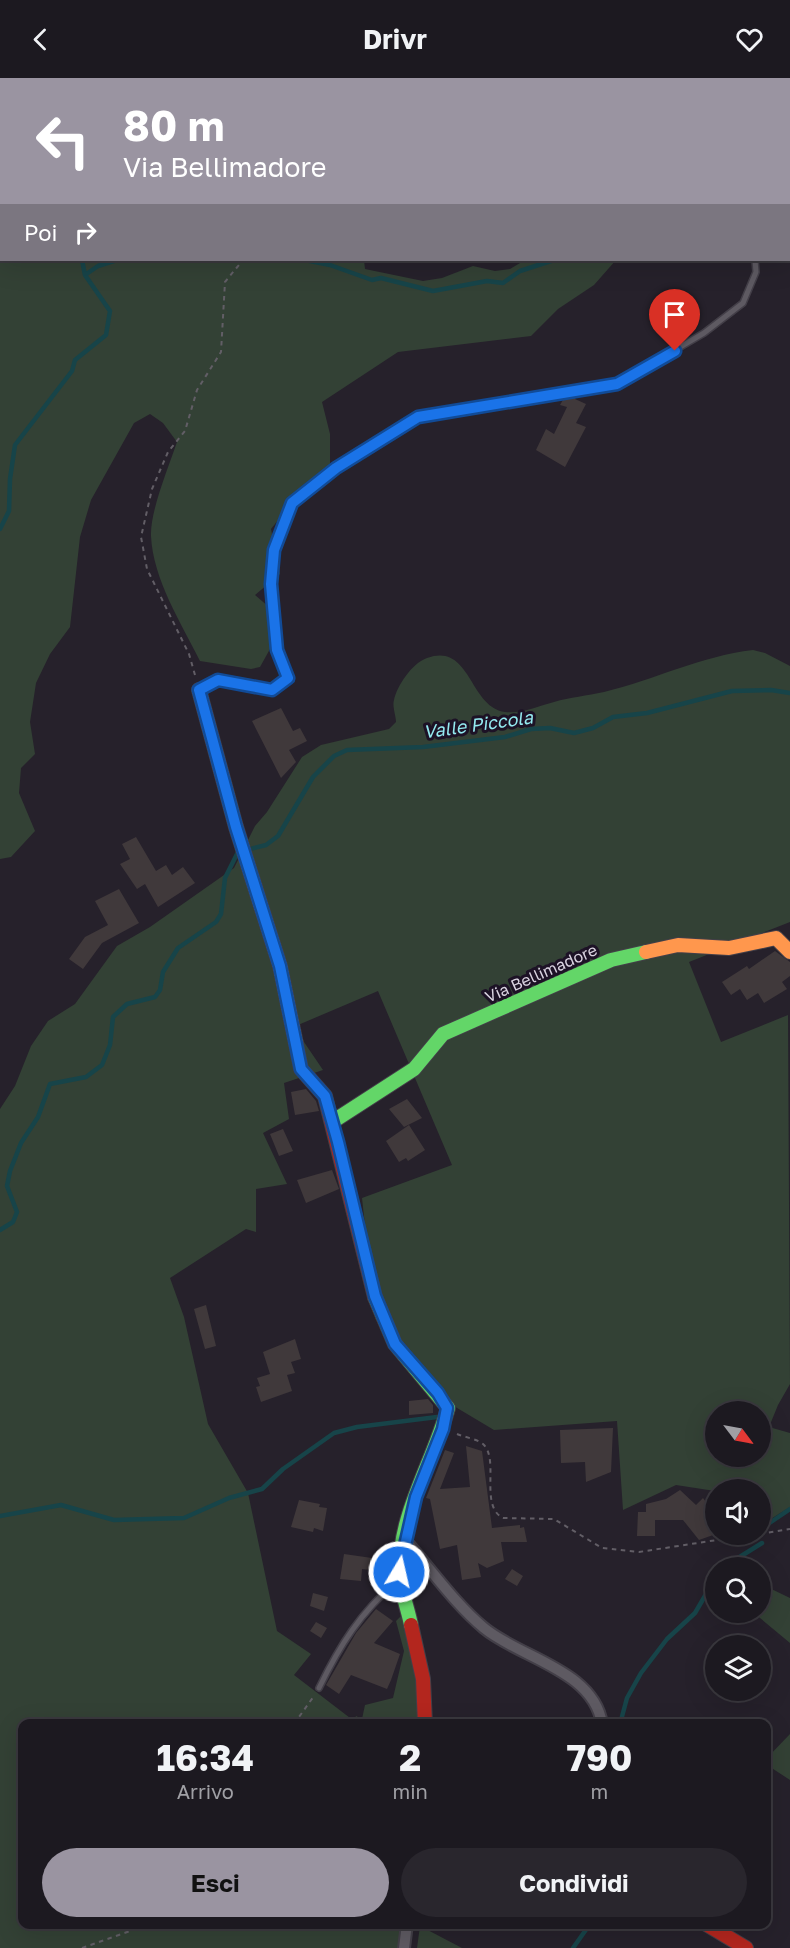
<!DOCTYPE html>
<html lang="it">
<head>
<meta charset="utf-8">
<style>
  :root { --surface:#1c1920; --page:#29262d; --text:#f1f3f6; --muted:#a0a0a5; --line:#3a383e; --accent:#9a94a1 }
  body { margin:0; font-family:"Golos Text",sans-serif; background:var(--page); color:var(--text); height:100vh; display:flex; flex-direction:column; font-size:22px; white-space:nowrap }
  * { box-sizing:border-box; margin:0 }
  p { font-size:20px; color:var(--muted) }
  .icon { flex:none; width:33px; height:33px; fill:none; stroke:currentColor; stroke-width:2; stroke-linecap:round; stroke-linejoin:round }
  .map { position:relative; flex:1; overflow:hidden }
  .drawer { position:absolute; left:18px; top:1641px; width:753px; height:210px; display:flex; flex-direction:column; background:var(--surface); border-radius:12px; box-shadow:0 6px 24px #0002,0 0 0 2px var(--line) }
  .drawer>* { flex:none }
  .top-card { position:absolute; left:0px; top:0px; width:790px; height:183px; box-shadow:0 6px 24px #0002,0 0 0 2px var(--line); background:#9a94a1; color:#fff; overflow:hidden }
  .needle { width:39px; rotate:122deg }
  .buttons { position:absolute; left:705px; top:1323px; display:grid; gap:12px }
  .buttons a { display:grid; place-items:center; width:66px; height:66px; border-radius:50%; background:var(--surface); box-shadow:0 6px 24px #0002,0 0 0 2px var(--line); font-size:30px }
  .pin { position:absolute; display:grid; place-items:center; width:51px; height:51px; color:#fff; margin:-62px -26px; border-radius:50% 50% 50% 0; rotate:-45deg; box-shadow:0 0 6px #0007 }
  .pin .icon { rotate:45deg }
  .me { position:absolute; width:66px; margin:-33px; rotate:9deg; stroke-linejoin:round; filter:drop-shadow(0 0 4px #0008) }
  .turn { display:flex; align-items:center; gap:21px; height:126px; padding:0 24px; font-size:27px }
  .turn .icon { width:78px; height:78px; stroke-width:2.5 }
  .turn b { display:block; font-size:42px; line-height:51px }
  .then { display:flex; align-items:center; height:57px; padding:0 24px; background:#0003; gap:12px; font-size:22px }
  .eta { display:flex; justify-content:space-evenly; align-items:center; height:102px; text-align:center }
  .eta b { font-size:36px; font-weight:700; line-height:42px }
  .button { display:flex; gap:12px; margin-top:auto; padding:12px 24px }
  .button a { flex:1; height:69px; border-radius:36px; background:var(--accent); color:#111; font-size:24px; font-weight:700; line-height:69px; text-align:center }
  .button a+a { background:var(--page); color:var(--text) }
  header { display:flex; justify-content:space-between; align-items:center; height:78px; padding:0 24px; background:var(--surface); font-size:27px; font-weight:700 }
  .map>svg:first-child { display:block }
  .green { fill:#334135; fill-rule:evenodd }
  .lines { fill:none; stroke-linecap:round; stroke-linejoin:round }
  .stream { stroke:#174449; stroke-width:4.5 }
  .building { fill:#40393b }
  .lane-casing { stroke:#433f48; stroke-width:8 }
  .street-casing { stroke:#433f48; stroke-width:14 }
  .fast-casing { stroke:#433f48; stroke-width:16 }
  .slow-casing { stroke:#433f48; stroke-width:16 }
  .jam-casing { stroke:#433f48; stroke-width:16 }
  .path { stroke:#625e66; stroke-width:2; stroke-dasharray:4.5 4.5; stroke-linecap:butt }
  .lane { stroke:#5e5a62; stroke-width:5 }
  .street { stroke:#5e5a62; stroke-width:10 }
  .fast { stroke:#63d668; stroke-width:14 }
  .slow { stroke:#ff974d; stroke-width:14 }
  .jam { stroke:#b3261e; stroke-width:14 }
  .route-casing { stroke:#114b97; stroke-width:15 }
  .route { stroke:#1a73e8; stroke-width:10 }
  .labels { text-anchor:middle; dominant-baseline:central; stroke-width:6; stroke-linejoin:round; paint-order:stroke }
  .street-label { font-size:16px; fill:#d9d2e0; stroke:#1d1226 }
  .water-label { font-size:18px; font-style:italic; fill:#94eaf0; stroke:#1d1226 }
</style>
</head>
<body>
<header><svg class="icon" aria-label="back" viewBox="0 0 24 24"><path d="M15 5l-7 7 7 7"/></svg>Drivr<svg class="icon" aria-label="heart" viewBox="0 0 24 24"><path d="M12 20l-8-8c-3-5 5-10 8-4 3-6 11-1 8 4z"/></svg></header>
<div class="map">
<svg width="790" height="1870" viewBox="0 0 790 1870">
  <rect width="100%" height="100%" fill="#26212b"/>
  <path class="green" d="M0,0H384L2,2V182H364L365,191L423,203L442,200L473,188L495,193L510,191L525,182H616L594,207L558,231L531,258L398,274L322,324L330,356V396C309,417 290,426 271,451L280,496L255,517L277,536L270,571L260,589L251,591L200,583C181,545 153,501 151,458C150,433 169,388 177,364L163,345L150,336L134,345L91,422L80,459L70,549L50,576L36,605L30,644L35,676L21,690L19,715L35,753L11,779L0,781Z
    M753,572L765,575L790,588V844L689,884L721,964L788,937L790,1306L778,1327L769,1349L790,1355V1429L761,1447L760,1412L715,1413L676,1407L623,1432L617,1343L494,1352L432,1315L385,1257L375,1240L362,1120L452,1087L378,913L298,947L304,964L323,992L284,1005L289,1041L263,1055L287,1106L256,1111V1154L246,1151L170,1200L184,1239L208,1346L248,1415L277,1553L311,1576L294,1597L354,1643L356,1638L362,1641L365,1627L393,1620L404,1573L396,1543L403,1536L424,1645L22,1646V1846L404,1847L400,1870H0V1031L15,1008L31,968L48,943L75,926L117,868L150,849L234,790L255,748L267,734L302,679L321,667L389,651L396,644C396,638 392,628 394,622C397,608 412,585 427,580C471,564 469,629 505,634C521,636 539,628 554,624C570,619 587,618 604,614C654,602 701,578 753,572ZM716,1334H760V1378H716Z
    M761,1506L790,1520V1565L754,1535L760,1534Z
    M790,1656V1702L767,1687L766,1681Z
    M420,1848L462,1870H417Z"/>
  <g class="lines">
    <path class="stream" d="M168,0V2
      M305,182L330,187L372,202L381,200L433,213L487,203L503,205L520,193L554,182
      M85,197L98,188L117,182
      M0,451L9,433L10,401L15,367L72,293L75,282L106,257L110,233L85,197L82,182
      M246,772L266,767L278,758L313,699L334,678L347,672L423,669L505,659L531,651L550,650L574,655L593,650L613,639L647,635L732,613L771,612L790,615
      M0,1152L13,1144L17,1134L7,1108L10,1093L21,1065L38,1039L50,1006L86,999L102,987L110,967L113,939L127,926L155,919L160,912L163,894L178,870L216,844L221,836L225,800L238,774
      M0,1438L61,1427L114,1442L184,1440L229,1420L262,1411L283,1391L334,1355L357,1349L437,1339
      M768,1446L790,1431
      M722,1490L762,1465
      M620,1646L627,1620L641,1595L667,1561L695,1535L716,1499
      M573,1870L590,1846"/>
  </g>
  <path class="building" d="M577,318L575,321L586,326L576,345L586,349L565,389L536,372L546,351L554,356L567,329L560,327L564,320Z
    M281,630L293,653L300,650L307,663L289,672L296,684L281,700L252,643Z
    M136,759L156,793L166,787L172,797L183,789L195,805L158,829L145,806L137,811L120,786L130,781L122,766Z
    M119,811L139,845L102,865L83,891L69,881L85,859L108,847L95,823Z
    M775,873L790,884V898L782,904L787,911L764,925L758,915L747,922L740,911L731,917L722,904L747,888L749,891Z
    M306,1011L316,1023L319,1033L295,1037L291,1014Z
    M407,1021L422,1040L404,1049L389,1031Z
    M409,1047L425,1072L408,1083L406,1080L399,1084L386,1063Z
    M283,1051L293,1073L279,1078L270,1056Z
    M332,1092L339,1111L306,1125L297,1102Z
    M206,1227L216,1268L205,1271L194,1231Z
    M295,1261L301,1281L291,1284L295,1295L287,1297L292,1313L261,1324L256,1309L260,1308L257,1300L270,1296L263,1274Z
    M428,1321L433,1327V1335L409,1337V1323Z
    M613,1350L611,1394L586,1404L585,1384L561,1385L560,1352Z
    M466,1368L482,1373L492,1450L520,1447V1450L524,1449L527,1464H501L504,1483L487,1490L478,1485L481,1499L462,1502L457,1467L440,1471L430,1421L426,1420L445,1372L454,1375L440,1411L470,1409Z
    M680,1412L696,1427L703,1420L709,1428L716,1424V1456L699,1462L683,1442H655V1458H637L638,1434H646V1426L666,1421Z
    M299,1422L320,1426L319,1429L327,1430L323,1453L314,1450L313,1454L291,1449Z
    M344,1476L372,1480L371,1492L362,1491L361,1503L340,1501Z
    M512,1491L523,1498L517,1508L505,1501Z
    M313,1515L328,1519L324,1533L310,1528Z
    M376,1531L393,1543L374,1565L400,1576L391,1602L387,1611L351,1597L339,1616L326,1607L356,1555Z
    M316,1544L327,1550L321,1560L310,1553Z"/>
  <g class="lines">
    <defs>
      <path id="lane" d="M789,89L790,85
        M200,611L218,602L272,612L288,600L277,572L271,506L275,472L292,425L336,390L418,339L617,306L704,255L743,225L756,194L755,182
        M319,1610C340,1567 360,1535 397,1503"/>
      <path id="street" d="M404,1461C431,1491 454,1525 484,1550C520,1580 594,1592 602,1646
        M404,1870L407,1846"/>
      <path id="fast" d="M332,1044L414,991L443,956L611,882L646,874
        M375,1219L395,1266L448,1330C433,1385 397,1439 400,1498C401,1514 408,1531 411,1547"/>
      <path id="slow" d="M199,612L236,749L280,888L296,966
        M646,874L678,867L729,870L776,860L790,874"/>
      <path id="jam" d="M296,966L301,991L325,1018L375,1219
        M411,1547L423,1601L425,1646
        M706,1846L746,1870"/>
    </defs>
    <use href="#lane" class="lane-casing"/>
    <use href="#street" class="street-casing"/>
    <use href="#fast" class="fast-casing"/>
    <use href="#slow" class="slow-casing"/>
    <use href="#jam" class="jam-casing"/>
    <path class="path" d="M213,0L214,2
      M7,2L8,0
      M0,15L2,12
      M195,597L189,576L147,491L141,459L152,411L168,374L185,353L197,312L221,274L225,204L243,182
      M457,1356C464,1359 477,1361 483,1366C500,1381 479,1428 503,1440L554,1441L602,1470L639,1474L756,1456
      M760,1456L790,1451
      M294,1646L314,1618
      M82,1870L150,1846"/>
    <use href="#lane" class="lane"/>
    <use href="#street" class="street"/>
    <use href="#fast" class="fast"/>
    <use href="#slow" class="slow"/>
    <use href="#jam" class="jam"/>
  </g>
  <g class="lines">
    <defs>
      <path id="route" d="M399,1494L416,1419L443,1351L447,1330L438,1315L395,1266L375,1218L338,1064L325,1018L301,991L280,888L236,749L199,612L218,602L272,612L288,600L277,572L271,506L274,472L292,425L336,390L418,339L617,306L675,273"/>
    </defs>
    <use href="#route" class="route-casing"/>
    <use href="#route" class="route"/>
  </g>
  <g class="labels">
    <g class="street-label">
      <text transform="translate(541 895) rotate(-24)">Via Bellimadore</text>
    </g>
    <g class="water-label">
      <text transform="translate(478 646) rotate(-8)">Valle Piccola</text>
    </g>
  </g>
</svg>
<div class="buttons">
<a><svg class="needle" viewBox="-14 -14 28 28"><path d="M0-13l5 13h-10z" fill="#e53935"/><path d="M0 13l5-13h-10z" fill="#a0a0a5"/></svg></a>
<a><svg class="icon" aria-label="sound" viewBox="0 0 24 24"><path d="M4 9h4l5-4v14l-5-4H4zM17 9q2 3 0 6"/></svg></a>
<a><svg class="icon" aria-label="search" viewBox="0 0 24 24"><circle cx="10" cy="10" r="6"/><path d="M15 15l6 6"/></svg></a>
<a><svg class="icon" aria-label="layers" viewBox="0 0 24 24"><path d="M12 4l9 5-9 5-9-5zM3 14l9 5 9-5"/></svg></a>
</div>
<div class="pin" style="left:675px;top:273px;background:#d93025"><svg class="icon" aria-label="arrive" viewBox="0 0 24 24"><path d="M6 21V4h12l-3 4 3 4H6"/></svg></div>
<svg class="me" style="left:399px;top:1494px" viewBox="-20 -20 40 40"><circle r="17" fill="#1a73e8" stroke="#fff" stroke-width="3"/><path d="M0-11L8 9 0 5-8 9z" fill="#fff"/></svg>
<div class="top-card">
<div class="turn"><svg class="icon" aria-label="left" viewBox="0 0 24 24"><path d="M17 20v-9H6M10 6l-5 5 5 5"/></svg><div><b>80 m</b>Via Bellimadore</div></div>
<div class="then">Poi<svg class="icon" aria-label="right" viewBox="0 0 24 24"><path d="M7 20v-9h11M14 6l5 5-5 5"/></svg></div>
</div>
<section class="drawer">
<div class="eta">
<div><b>16:34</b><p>Arrivo</p></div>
<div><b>2</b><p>min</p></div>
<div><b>790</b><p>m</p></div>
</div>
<div class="button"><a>Esci</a><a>Condividi</a></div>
</section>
</div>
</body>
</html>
